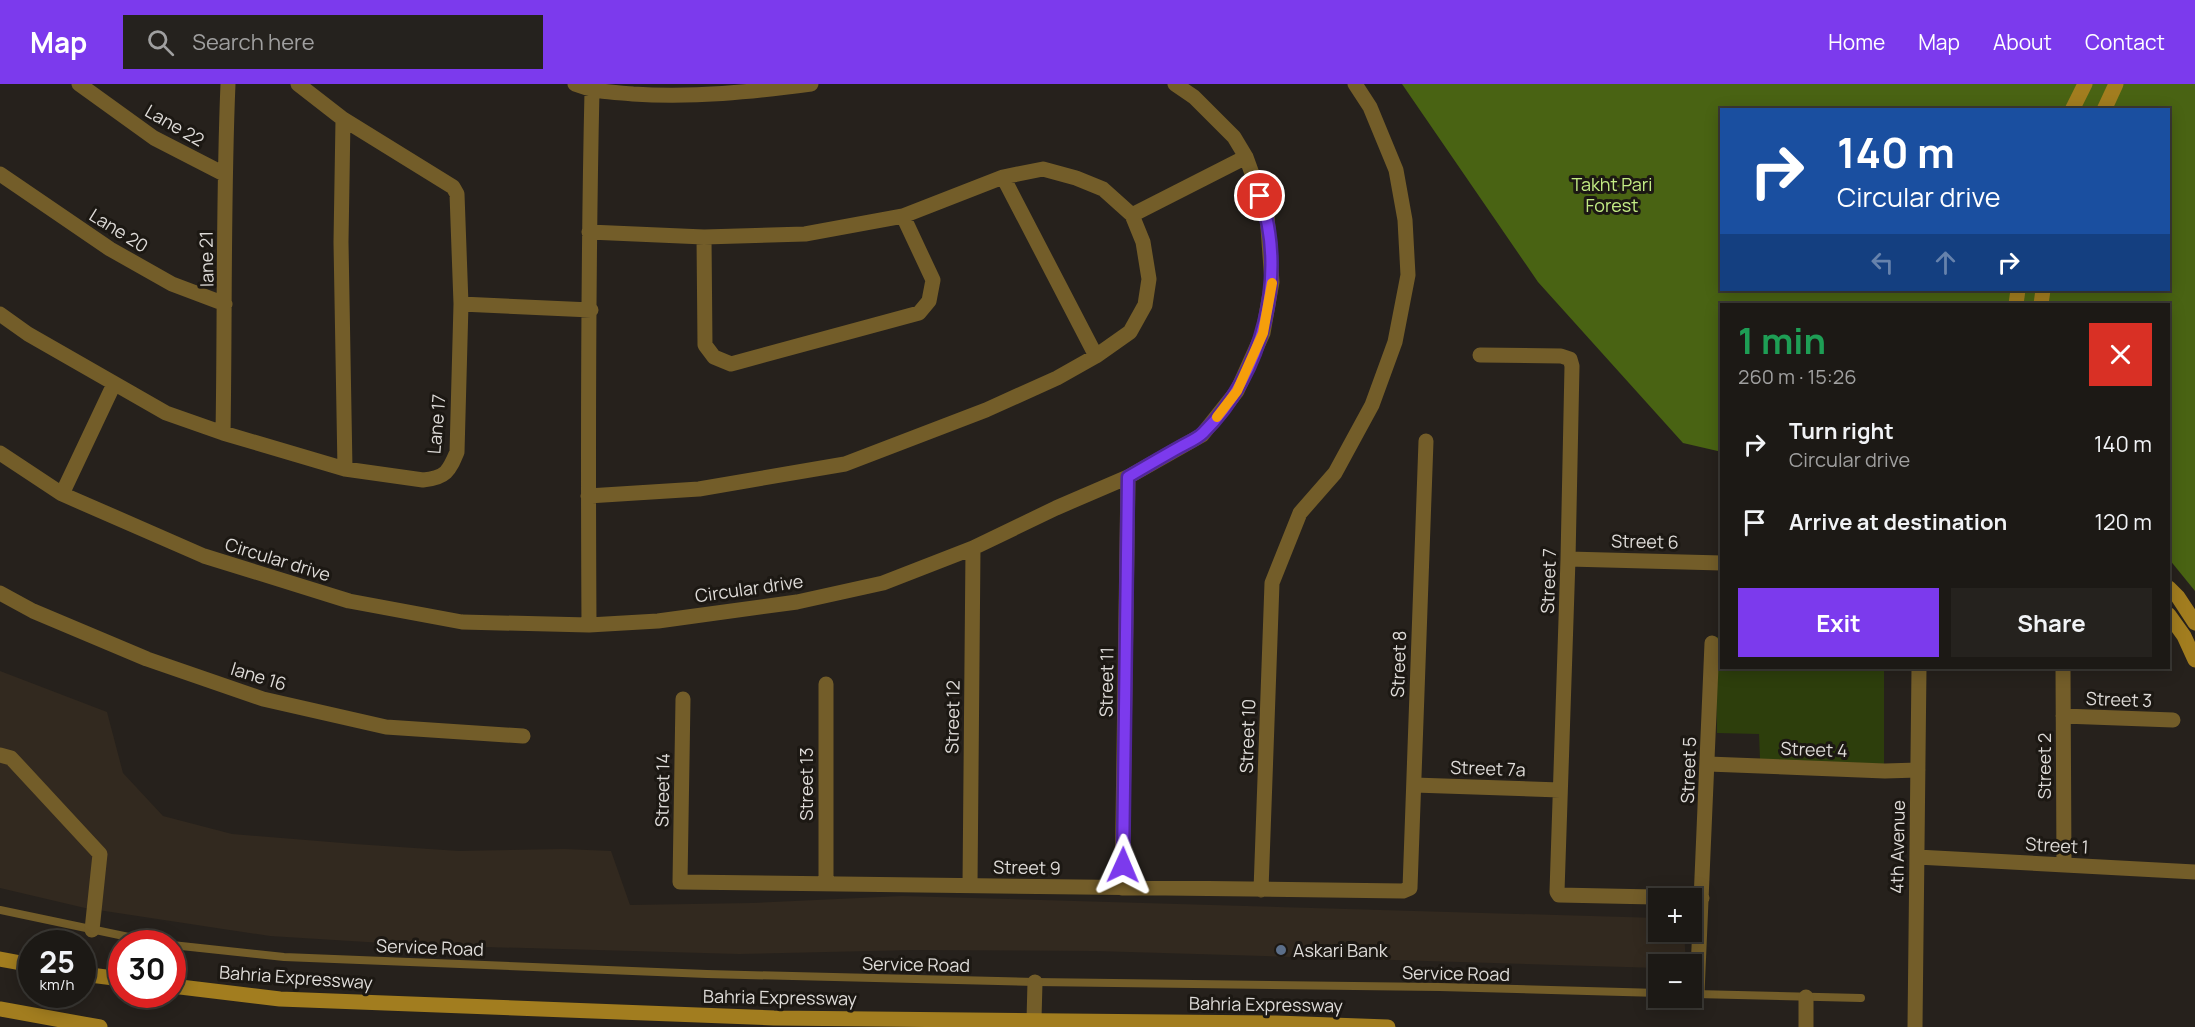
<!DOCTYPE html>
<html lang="en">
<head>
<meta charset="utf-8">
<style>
  :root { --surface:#1c1915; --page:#25221e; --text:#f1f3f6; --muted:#a0a0a0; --line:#3a3834; --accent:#7c3aed }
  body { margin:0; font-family:Manrope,sans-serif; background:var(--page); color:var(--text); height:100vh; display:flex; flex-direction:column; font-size:22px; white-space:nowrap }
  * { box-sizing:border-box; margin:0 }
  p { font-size:20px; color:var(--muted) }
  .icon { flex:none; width:33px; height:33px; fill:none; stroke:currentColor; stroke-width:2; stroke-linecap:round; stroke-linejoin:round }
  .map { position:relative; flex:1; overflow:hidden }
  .sheet { position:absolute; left:1720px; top:219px; width:450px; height:366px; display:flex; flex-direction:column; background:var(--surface); border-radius:0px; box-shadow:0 3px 15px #0003,0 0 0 2px var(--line) }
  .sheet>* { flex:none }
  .top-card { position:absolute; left:1720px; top:24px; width:450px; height:183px; border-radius:0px; box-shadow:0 3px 15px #0003,0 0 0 2px var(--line); background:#1a4fa0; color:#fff; overflow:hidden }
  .fabs { position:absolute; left:1648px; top:804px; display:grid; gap:12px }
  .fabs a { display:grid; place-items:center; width:54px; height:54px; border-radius:0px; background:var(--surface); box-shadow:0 3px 15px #0003,0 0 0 2px var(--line); font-size:30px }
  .speed { position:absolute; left:18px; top:846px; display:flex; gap:12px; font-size:30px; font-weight:700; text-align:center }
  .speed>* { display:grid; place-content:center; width:78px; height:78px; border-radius:50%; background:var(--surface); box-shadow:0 3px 15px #0003,0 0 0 2px var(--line); line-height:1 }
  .speed small { font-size:15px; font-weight:400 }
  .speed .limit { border:9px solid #d22; background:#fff; color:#111 }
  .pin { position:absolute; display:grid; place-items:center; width:51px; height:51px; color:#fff; margin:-26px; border:3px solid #fff; border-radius:50%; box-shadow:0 2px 6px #0007 }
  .me { position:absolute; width:66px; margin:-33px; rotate:1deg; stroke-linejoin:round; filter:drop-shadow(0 0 4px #0008) }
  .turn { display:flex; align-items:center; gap:21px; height:126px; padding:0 18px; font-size:27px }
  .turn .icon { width:78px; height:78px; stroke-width:2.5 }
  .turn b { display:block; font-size:42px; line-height:51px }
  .lanes { display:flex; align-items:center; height:57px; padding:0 18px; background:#0003; justify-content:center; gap:30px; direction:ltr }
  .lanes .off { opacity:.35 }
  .round { display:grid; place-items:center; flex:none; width:63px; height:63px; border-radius:0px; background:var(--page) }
  .headline { display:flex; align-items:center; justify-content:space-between; height:102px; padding:0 18px }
  h1 { font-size:36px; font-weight:700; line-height:45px; color:#1e9e55 }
  .button { display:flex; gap:12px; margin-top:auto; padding:12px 18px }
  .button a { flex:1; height:69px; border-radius:0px; background:var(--accent); color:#fff; font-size:24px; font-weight:700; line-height:69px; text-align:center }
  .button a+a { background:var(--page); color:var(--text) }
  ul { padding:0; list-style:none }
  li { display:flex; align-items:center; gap:18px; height:78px; padding:0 18px }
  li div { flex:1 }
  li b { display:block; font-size:22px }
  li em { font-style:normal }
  header { display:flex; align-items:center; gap:36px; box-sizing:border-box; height:84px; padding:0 30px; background:var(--accent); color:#fff }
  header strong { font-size:28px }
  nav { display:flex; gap:33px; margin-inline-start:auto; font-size:21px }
  .search { width:420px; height:54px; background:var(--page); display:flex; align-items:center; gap:15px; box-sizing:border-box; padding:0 21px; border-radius:0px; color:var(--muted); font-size:22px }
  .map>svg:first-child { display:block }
  .built { fill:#32291f }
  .green { fill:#2d3e0c }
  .forest { fill:#496313; fill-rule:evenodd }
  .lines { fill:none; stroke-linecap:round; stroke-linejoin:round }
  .service { stroke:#735d29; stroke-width:8 }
  .minor { stroke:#735d29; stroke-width:15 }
  .secondary { stroke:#a27d1f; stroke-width:15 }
  .route-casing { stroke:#51269a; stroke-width:15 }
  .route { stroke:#7c3aed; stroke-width:10 }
  .slow { stroke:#f59e0b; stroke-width:10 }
  .service-dot { fill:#5c6f8a; stroke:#1c1813; stroke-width:2 }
  .labels { text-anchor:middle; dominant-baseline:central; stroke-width:6; stroke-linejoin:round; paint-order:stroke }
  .street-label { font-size:18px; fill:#dedbd8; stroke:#1c1813 }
  .park-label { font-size:18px; fill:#c3ec84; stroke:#1c1813 }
  .poi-label { font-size:18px; fill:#dedbd8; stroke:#1c1813; text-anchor:start }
</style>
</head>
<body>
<header>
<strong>Map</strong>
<div class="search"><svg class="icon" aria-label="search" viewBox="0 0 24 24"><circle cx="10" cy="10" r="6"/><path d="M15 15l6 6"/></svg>Search here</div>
<nav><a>Home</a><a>Map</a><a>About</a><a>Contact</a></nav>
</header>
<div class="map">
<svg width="2195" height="943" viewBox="0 0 2195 943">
  <rect width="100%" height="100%" fill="#26211c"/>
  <path class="built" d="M0,587L107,628L123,689L163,732L232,750L355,760L459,767L564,765L611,767L630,821L752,819L902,812L1659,834V848H1684L1686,880H1659V884L1095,867L914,866L739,870L415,861L270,852L85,824L0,804Z"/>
  <path class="green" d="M1715,553H1722V584H1884V680L1760,675L1759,650L1717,649Z"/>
  <path class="forest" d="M1402,0H2195V507L2169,475V220H1722V368L1683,359L1538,198ZM1722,26H2169V206H1722Z"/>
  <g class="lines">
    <path class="service" d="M0,826L162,860
      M172,861L284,873L707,890L1035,898L1439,903L1659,909
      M1695,910L1861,914"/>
    <path class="minor" d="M79,0L154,54L224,90
      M575,0C595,8 611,8 633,10C693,14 752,8 811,0
      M343,35L341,158L345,385
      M0,90L110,165L172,200L225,220
      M1003,93L1096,272
      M1132,131L1246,73
      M704,153L705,261L714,273L731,280L919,229L929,217L933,196L903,132
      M461,220L591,226
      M0,230L28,250L166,329L223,349L345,385L423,396C446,394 449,387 457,368L461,220L457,110L453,103L343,35L298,0
      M1480,271L1561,272L1570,275L1572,282L1568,475L1557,808L1559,811L1702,814
      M223,349C225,233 223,116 228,0
      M0,369L62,410L204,472L349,517L462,538L589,541L658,537L797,518L883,499L973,464L1056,424L1128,393L1202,351L1237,307L1263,249L1272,198L1267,131L1246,73L1234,53L1194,13L1175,0
      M62,410L114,300
      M588,412L699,405L845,380L986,326L1057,294L1096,272L1130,248L1145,221L1149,195L1143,158L1132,131L1103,105L1076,94L1043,85L1003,93L903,132L805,150L704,153L589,148
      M1568,475L1722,479
      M0,509L33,527L147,575L263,615L386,643L523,652
      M589,541C588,363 588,185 592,7
      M2063,584L2064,781
      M826,600V800
      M683,615L680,798L1403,807L1410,804L1426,357
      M2063,632L2173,636
      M0,671L11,674L100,770L92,846
      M1708,680L1885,687L1918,686
      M1414,701L1560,706
      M1917,773L2195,788
      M970,802L973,464
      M1122,804L1128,393
      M1261,806L1272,499L1300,429L1335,389L1372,321L1395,258L1408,191L1405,136L1396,86L1370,23L1355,0
      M1697,910L1712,559
      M1806,913V943
      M1034,936L1035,898
      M1915,943L1919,584"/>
    <path class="secondary" d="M2072,26L2085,0
      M2104,26L2116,0
      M2016,220L2018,206
      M2041,220L2043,206
      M2169,504L2178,513L2195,539
      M2169,531L2184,552L2195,576
      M0,875L32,881
      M82,890L122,895
      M172,902L280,915L774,934L1276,939L1388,943
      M0,925L100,943"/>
  </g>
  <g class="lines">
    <defs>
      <path id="route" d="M1123,781L1128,393C1145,383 1162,373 1180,363C1187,359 1197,355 1203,349C1263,291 1288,190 1260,112"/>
    </defs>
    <use href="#route" class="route-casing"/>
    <use href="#route" class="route"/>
    <path class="slow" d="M1217,333L1237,307L1263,249L1272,199"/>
  </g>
  <circle class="service-dot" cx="1281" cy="866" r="6"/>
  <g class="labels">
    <g class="street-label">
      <text transform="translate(175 41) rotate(30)">Lane 22</text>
      <text transform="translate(119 146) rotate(32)">Lane 20</text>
      <text transform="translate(206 175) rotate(-91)">lane 21</text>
      <text transform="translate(436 340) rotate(-85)">Lane 17</text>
      <text transform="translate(1645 457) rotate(1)">Street 6</text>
      <text transform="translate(278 475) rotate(17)">Circular drive</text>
      <text transform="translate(1548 497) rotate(-88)">Street 7</text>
      <text transform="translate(749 504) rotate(-8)">Circular drive</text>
      <text transform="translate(1398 580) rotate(-88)">Street 8</text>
      <text transform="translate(259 592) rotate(17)">lane 16</text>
      <text transform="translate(1106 598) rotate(-89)">Street 11</text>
      <text transform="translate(2119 615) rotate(2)">Street 3</text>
      <text transform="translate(952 633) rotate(-89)">Street 12</text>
      <text transform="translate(1247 652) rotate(-88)">Street 10</text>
      <text transform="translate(1814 665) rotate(2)">Street 4</text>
      <text transform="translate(2044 682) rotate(-90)">Street 2</text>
      <text transform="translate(1488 684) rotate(2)">Street 7a</text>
      <text transform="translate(1688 686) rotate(-88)">Street 5</text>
      <text transform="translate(806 700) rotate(-90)">Street 13</text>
      <text transform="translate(662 706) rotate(-89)">Street 14</text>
      <text transform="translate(2057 761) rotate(3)">Street 1</text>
      <text transform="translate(1897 763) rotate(-89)">4th Avenue</text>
      <text transform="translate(1027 783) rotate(1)">Street 9</text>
      <text transform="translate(430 863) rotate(2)">Service Road</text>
      <text transform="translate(916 880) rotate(1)">Service Road</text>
      <text transform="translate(1456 889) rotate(1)">Service Road</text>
      <text transform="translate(296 893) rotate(4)">Bahria Expressway</text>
      <text transform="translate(780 913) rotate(1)">Bahria Expressway</text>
      <text transform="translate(1266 920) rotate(1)">Bahria Expressway</text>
    </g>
    <g class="park-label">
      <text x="1612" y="100">Takht Pari<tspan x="1612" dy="21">Forest</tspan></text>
    </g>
    <g class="poi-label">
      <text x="1293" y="866">Askari Bank</text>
    </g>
  </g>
</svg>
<div class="fabs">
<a>+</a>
<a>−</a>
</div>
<div class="speed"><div>25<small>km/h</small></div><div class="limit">30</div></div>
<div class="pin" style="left:1260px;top:112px;background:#d93025"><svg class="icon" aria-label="arrive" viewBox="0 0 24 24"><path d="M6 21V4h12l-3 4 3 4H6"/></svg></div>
<svg class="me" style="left:1123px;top:781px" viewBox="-20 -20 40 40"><path d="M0-17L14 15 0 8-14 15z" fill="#7c3aed" stroke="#fff" stroke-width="4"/></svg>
<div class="top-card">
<div class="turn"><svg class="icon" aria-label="right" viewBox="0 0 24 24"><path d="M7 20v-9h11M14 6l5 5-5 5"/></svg><div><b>140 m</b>Circular drive</div></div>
<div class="lanes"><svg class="icon off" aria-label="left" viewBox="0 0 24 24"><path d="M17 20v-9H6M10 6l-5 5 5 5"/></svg><svg class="icon off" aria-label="ahead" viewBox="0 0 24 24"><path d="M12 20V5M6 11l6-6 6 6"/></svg><svg class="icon" aria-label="right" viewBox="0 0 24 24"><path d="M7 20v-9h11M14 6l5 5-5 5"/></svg></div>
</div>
<section class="sheet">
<div class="headline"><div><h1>1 min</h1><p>260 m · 15:26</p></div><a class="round" style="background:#d93025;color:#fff"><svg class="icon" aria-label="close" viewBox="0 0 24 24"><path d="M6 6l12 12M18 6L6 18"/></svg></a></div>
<ul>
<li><svg class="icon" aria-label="right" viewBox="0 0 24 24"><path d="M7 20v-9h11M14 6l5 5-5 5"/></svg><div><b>Turn right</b><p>Circular drive</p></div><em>140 m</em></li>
<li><svg class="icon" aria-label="arrive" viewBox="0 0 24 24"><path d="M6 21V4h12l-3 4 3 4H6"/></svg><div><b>Arrive at destination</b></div><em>120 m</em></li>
</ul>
<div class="button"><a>Exit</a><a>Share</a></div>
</section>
</div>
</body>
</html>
